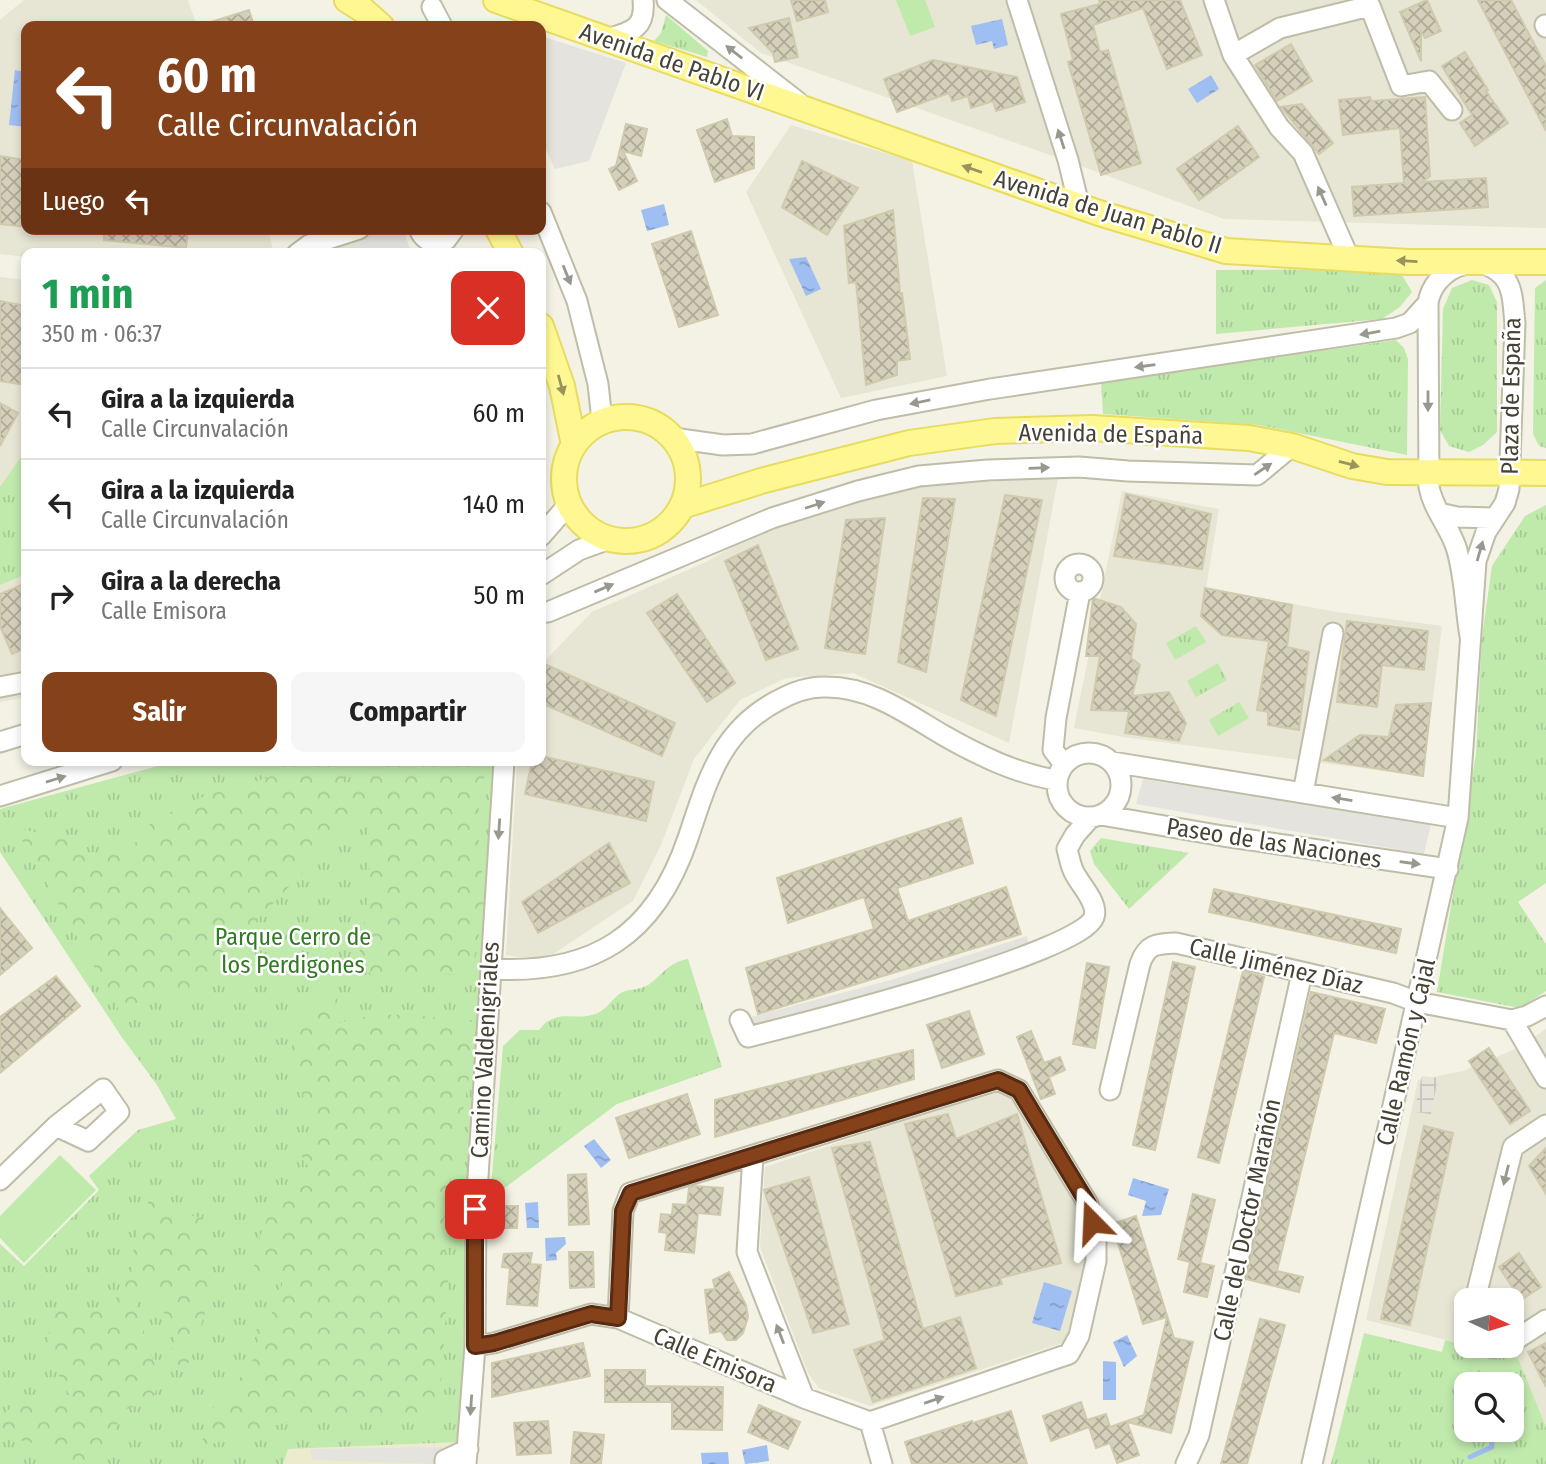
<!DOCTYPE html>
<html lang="es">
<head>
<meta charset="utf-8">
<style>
  :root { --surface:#fff; --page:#f6f6f6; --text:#222; --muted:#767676; --line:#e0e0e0; --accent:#85421a }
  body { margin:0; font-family:"Fira Sans Condensed",sans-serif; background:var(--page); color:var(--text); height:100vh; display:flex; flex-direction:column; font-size:26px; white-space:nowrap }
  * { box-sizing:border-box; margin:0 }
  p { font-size:23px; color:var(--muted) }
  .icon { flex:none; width:38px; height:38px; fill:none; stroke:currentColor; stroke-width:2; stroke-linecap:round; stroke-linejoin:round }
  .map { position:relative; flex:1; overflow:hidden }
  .details { position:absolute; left:21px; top:248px; width:525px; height:518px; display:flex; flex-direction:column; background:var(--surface); border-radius:14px; box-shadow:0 4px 10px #0003 }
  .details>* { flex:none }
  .guide { position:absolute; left:21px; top:21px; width:525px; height:214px; border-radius:14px; box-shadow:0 4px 10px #0003; background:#85421a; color:#fff; overflow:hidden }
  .needle { width:46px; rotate:94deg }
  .tools { position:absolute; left:1454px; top:1288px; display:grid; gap:14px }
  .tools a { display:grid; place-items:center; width:70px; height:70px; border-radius:14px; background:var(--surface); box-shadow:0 4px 10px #0003; font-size:35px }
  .pin { position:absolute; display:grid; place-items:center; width:60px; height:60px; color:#fff; margin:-30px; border-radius:14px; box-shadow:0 4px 10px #0006 }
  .me { position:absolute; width:77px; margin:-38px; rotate:339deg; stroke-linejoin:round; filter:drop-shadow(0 0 5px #0008) }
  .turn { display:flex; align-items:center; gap:24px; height:147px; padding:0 21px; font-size:32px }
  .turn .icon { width:91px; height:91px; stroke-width:2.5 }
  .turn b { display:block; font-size:49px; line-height:60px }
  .then { display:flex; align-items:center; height:66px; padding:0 21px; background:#0003; gap:14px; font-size:26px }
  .round { display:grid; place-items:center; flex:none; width:74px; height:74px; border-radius:14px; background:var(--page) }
  .head { display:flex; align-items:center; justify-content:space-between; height:119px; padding:0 21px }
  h1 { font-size:42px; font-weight:700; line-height:52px; color:#1e9e55 }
  .action { display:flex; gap:14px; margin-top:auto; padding:14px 21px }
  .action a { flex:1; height:80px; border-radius:14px; background:var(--accent); color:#fff; font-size:28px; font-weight:700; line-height:80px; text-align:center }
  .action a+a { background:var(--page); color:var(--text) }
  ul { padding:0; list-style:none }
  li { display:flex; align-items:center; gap:21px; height:91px; padding:0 21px; border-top:2px solid var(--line) }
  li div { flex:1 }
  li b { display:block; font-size:26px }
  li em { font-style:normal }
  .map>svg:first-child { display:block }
  .residential { fill:#e7e5d3 }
  .industrial { fill:url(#industrial-grid) }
  .education { fill:#edebce }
  .grass { fill:url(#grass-tufts); fill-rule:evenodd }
  .forest { fill:url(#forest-crowns) }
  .pitch { fill:#c0e9ac }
  .parking { fill:#e4e3dd }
  .water { fill:url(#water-ripples) }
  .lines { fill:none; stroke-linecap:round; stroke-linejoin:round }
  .stream { stroke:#9fbef2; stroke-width:5 }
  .building { fill:url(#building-cross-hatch); stroke:#d0caad; stroke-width:2 }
  .minor-casing { stroke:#bfbca7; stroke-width:23 }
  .major-casing { stroke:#e7dc60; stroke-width:28 }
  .minor { stroke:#fff; stroke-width:19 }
  .major { stroke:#fff892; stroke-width:24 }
  .oneway { fill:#99988f }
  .oneway2 { fill:#99945e }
  .route-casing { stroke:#562b11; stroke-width:18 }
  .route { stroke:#85421a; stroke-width:12 }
  .labels { text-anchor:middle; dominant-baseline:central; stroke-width:5; stroke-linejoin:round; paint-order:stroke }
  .street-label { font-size:24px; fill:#464334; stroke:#fff }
  .park-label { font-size:24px; fill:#337926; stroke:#fff }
</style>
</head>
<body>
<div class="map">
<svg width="1546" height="1464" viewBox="0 0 1546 1464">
  <defs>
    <pattern id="industrial-grid" width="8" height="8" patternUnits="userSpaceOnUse" patternTransform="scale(1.75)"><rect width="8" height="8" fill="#e5e3da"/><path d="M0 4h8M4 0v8" fill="none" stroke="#c6c4bc"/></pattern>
    <pattern id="grass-tufts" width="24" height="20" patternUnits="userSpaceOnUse" patternTransform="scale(1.75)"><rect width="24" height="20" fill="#c0e9ac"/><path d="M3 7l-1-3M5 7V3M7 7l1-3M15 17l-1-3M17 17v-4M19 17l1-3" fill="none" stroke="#a6c995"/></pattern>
    <pattern id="forest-crowns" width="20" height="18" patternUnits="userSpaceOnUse" patternTransform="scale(1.75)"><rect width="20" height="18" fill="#c0e9ac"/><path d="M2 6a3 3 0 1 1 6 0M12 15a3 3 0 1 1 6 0" fill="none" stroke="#a6c995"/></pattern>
    <pattern id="water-ripples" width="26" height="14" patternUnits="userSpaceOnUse" patternTransform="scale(1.75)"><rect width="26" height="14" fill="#9fbef2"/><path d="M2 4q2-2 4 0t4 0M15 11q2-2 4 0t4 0" fill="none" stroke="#839cc5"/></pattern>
    <pattern id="building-cross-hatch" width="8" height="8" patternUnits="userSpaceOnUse" patternTransform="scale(1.75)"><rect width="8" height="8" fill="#d5d0ba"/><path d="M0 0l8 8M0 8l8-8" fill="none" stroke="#afaa98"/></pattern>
  </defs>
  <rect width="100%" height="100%" fill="#f3f2e5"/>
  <path class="residential" d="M24,0H188L197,26H26V229H268L274,254H26V257L0,254V20Z
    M696,0H1546V228L1224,219L1084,167L761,53Z
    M791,125L912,161L947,376L841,398L746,192Z
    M0,277L26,280V697L0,702Z
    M1058,478L1009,743L853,673L786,678L740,700L694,759L661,845L633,901L543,961L506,955L517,761H541V665L592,612L706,562L798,510L931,485Z
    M1122,491L1219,509L1206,588L1337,612L1442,626L1423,776L1123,737L1074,728Z
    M1546,1029V1427L1518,1358L1470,1346H1512V1300H1466V1345L1366,1320L1418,1080L1463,1071L1520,1047Z
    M999,1089L1014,1096L1085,1213L1089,1253L1065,1342L870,1406L819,1388L808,1373L760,1247L765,1167Z"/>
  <path class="industrial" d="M1422,1076L1438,1078L1431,1114L1414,1112Z"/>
  <path class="education" d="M460,1442L458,1464H283L288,1449Z"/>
  <path class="grass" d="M666,15L708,51L707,57L654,41L661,33Z
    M1386,269L1402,275L1412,292L1400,307L1382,319L1216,334V270Z
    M1472,280L1489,285L1497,302V432L1483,445L1469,452L1449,446L1440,430L1443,309L1452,288Z
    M1546,280V448L1539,446L1533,434L1535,288Z
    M1396,340L1404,348L1408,359L1407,455L1259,425L1103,414L1101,382Z
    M21,457L26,460V574L0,585V487Z
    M1546,505V883L1518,902L1546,944V991L1520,1008L1437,992L1476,754L1482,637L1492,566L1525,516Z
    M1196,626L1206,642L1175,660L1166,643Z
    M1218,663L1227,680L1196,697L1187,681Z
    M1239,702L1249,718L1218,736L1209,720Z
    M176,761H493L470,1195L469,1360L460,1442L288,1449L283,1464H0V1244L24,1266L99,1190L89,1176L138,1130L176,1119L157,1085L121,1036L0,852V809Z
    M1101,838L1189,853L1129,909L1094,864L1090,851Z
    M688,959L722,1067L617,1104L490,1199L503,1046L520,1030H539C557,1006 576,1023 598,1013C606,1009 611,1001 618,995C626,988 639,991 648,985C664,974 667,963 688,959Z
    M1364,1333L1442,1352L1445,1340L1518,1358L1546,1427V1464H1331ZM1466,1384H1512V1430H1466Z"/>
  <path class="forest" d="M290,761H349L339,797L388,761H487L477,821L485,903L471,974L372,976L359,957C366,912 374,863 367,818L352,820L192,989L154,1000L121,1014L15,828L63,838L92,858L135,843L151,823L186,804L214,792L235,789L269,777Z
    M337,997L339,1023C384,1008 433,1017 479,1023L448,1192L447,1206L440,1233L449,1272L438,1422L315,1415L245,1433L200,1448L213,1408L228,1395L259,1351L256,1330L271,1315L287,1271L255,1278L253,1252L273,1205L316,1178L300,1154L317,1131L293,1069L291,1023L306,1006Z
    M154,1189L174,1211L201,1218L214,1286L187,1367L168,1362L176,1332L159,1305L146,1288L135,1296L137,1310L160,1382L151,1402L122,1410L112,1440L92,1464H57L42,1445L0,1436V1421L21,1393L81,1410L63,1386L47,1344L53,1310L89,1314L104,1308L121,1294L132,1269L133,1253L139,1223Z"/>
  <path class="pitch" d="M896,0H925L935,27L910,36Z
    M60,1155L96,1190L24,1263L0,1238V1216Z"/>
  <path class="parking" d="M541,36L626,63L589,161L555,169L541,138Z
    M403,229L412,254H313L310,239L299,230Z
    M1143,779L1431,824L1424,854L1136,804Z
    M1027,936L1030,953L756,1035L751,1017L891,980Z
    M442,1447L441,1464L312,1460L311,1449Z"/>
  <path class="water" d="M1002,19L1008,45L994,49L992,41L976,45L971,26Z
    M15,70L26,72V127L9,125Z
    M1211,75L1219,89L1197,103L1188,89Z
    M664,204L669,225L647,231L641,210Z
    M806,257L821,289L806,296L789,259Z
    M594,1139L611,1160L601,1168L584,1146Z
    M1133,1178L1169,1189L1161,1215L1142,1216L1146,1201L1128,1195Z
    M538,1202L539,1228H527L525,1203Z
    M565,1237L566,1244L556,1253L557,1260L546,1261L545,1238Z
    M1044,1282L1072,1291L1060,1331L1032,1323Z
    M1127,1335L1137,1356L1124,1367L1113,1342Z
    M1103,1361L1116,1362V1400H1103Z
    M767,1445L769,1461L745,1464L742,1450Z
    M728,1452L729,1464H702L701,1453Z"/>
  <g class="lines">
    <path class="stream" d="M1470,1457L1492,1447L1491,1435"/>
  </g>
  <path class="building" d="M791,0H825L828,12L797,21Z
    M1099,0H1180L1202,55L1167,69L1143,8L1093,25L1100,52L1108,50L1141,163L1101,175L1068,62L1073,60L1061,14L1100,4Z
    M1427,0L1441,31L1425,38L1421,31V61L1400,12Z
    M1478,0H1511L1546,66V131Z
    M249,10L254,26H209L208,23Z
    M789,18L798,57L775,62L773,53L749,28Z
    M1291,44L1312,81L1277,101L1255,65Z
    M1465,52L1488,90L1486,91L1508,123L1475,146L1460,123L1472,115L1442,66Z
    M933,60L1017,77L1025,102L996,111L993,101L971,108L968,96L952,101L949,93L897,112L884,79Z
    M1370,97L1371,101L1425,97L1430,176L1422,182L1486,178L1488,207L1354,216L1352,187L1404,183L1400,128L1343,135L1339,100Z
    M1302,104L1333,143L1319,154L1281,107Z
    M727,119L732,136L754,137V168L715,182L697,130Z
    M626,124L647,129L641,156L623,151L637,181L619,190L609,169L616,166Z
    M1238,126L1259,157L1199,200L1177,169Z
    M0,156L26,160V227L0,224Z
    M802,161L858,188L827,235L782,207Z
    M893,210L900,293H902L910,359L897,361V375L866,385L856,282L849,283L844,226Z
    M104,229H188L186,248L104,240Z
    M691,231L718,315L679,327L652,244Z
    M0,301L26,306V385L0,381Z
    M0,403L18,413L0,446Z
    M1126,494L1211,514L1202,569L1114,556Z
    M1005,495L1042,500L996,716L961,700Z
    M923,498L955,499L926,672L898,662Z
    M885,518L865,654L825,648L846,520Z
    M758,545L798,649L766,660L725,561Z
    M26,583V648L12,654L0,626V594Z
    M1205,588L1292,605L1287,647L1309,652L1299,730L1268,725V712L1257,710L1269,641L1222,635L1201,616Z
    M677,594L735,683L707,702L647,613Z
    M1093,598L1121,607L1136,624L1131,658L1140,665L1132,696L1169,692L1186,723L1179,741L1125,733L1129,711L1091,710L1100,656H1086Z
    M1347,621L1428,631L1424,670L1382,665L1377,707L1337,702Z
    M547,665L675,723L662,756L541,703V680Z
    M1431,703L1423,776L1324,760L1360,735L1389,737L1396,705Z
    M541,756L654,782L646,821L525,794L532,761H541Z
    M961,818L973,863L897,888L908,921L1006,887L1021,934L758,1014L746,968L874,929L864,897L788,923L777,878Z
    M609,843L630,883L538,933L522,902Z
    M1214,889L1401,929L1396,953L1209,912Z
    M0,908L32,948L0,975Z
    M1173,962L1195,967L1155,1150L1133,1145Z
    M1087,963L1109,967L1095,1048L1073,1044Z
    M1243,971L1264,977L1219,1163L1198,1157Z
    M56,976L80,1006L0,1073V1017Z
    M1311,992L1385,1009L1376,1043L1334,1033L1277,1271L1303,1277L1299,1292L1246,1279Z
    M969,1011L984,1054L942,1068L927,1025Z
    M1031,1031L1044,1063L1060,1057L1065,1070L1049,1077L1055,1094L1041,1099L1017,1037Z
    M1489,1048L1530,1111L1510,1124L1469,1061Z
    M913,1050L914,1079L715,1137V1100Z
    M687,1094L700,1134L629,1158L616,1118Z
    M948,1114L956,1139L1017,1114L1061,1263L1000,1278L1002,1284L956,1296L905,1124Z
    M1424,1126L1453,1133L1410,1325L1381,1319Z
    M870,1142L923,1329L960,1317L976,1368L873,1402L854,1350L885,1340L832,1148Z
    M1546,1148V1194L1529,1166Z
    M586,1174L589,1224L569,1225L568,1175Z
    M809,1177L849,1324L813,1333L764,1190Z
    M694,1186L723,1188L720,1215L698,1213L694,1253L665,1250L667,1233L659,1232L661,1214L672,1215L673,1204L687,1205L689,1188Z
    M1193,1194L1215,1200L1200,1263L1214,1266L1207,1297L1184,1292L1190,1262L1178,1259Z
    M502,1206H518L517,1228H501Z
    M1136,1216L1174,1338L1193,1342L1171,1433L1127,1422L1139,1455L1117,1463L1110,1443L1096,1448L1089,1427L1051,1441L1043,1416L1081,1402L1087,1420L1106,1414L1110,1427L1144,1415L1167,1317L1143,1324L1112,1224Z
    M569,1252H593L594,1287L570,1288Z
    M532,1253L530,1264L541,1265L537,1306L507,1304L510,1268L502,1267L504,1254Z
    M1519,1253L1541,1287L1521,1300L1499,1267Z
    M729,1272L746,1305L748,1317L743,1333L736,1340H727L721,1331L710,1333L705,1290L715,1289L713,1280Z
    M1260,1319L1285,1325L1247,1464H1221Z
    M583,1343L590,1376L492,1397V1363Z
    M1546,1343V1387L1528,1352Z
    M605,1370H645V1386L723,1387L722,1430L672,1429V1402H605Z
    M759,1405L800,1422L788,1449L748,1432Z
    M1011,1411L1027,1464H912L905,1442L972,1421L973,1423Z
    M548,1421L551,1453L517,1455L514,1423Z
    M574,1432L604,1435L601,1464H571Z"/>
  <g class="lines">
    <defs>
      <path id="minor" d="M667,0L798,102
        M1017,0L1068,160L1079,205
        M1214,0L1233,55L1279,127L1303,153L1349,258
        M432,7L442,26
        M1545,25L1546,27
        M607,39C631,32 646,29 643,0
        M1233,55L1280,28L1370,6L1401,86L1429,81L1452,110
        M541,212L577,301L598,384L602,420
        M419,229C424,241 434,245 446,240L454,229
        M297,254L309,245L359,229
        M673,438L723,445L752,444L876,410L990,389L1396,328L1410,323L1428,303
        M1439,513L1457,517L1493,518
        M541,536L569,504
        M1065 578a14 14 0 1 1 28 0a14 14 0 1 1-28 0Z
        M541,575L579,550L609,539
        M541,612H548L772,518L858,491L919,476L988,470L1079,467L1128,471L1257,475L1292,446
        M0,687L26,682
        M0,742L26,734
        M1057 785a32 32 0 1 1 64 0a32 32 0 1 1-64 0Z
        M1112,762L1458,818
        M1064,764L1053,750L1056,718L1080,592
        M1303,793L1333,633
        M0,796L112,761
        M1101,815L1223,836L1448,869
        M491,969C593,975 655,936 688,838C707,782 720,731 777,701C791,693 810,686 827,687C871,687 907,714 943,735C978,755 1015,773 1055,780
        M740,1020L748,1037C796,1025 1082,953 1094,917C1099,902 1078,883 1073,870C1070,863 1069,856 1067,849L1075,835L1091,817
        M1512,1020L1546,1078
        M1110,1090L1140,964C1147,944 1156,944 1176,943L1393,993L1417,1002L1512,1020L1527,1016L1546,1006
        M753,1156L747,1252L804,1398
        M0,1180L56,1126L103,1089L119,1112L88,1141L56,1126
        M1475,1300L1513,1147L1546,1125
        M618,1318L623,1211L630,1193L998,1080L1019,1090L1088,1204L1096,1241V1261L1079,1336L1069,1354L870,1422
        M1512,1342L1546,1320
        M475,1346L494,1343L591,1314L618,1318L804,1398L870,1422L882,1464
        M1488,1346L1492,1348L1502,1346
        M445,1464V1460L468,1449
        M466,1464L475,1346L476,1209L504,761
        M1186,1464L1199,1435L1302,973
        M1312,1464L1458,818L1476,561L1486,532L1505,503L1509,489L1515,323C1513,308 1514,288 1503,276C1477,248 1433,270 1428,303L1429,487C1433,509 1449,526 1456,547C1465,575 1465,608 1470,636"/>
      <path id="major" d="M347,0L363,10L381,26
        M496,0L1099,213L1226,251L1408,262H1546
        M498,229L511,254
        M541,326L562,386L574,445
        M564 479a62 62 0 1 1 124 0a62 62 0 1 1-124 0Z
        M682,506L761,481L909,443L995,431L1092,428L1249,438L1292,446L1352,466L1387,472L1546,473"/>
    </defs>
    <use href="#minor" class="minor-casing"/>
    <use href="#major" class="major-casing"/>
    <use href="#minor" class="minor"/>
    <use href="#major" class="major"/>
  </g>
  <defs><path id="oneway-solid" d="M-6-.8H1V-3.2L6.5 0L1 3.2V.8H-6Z" transform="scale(1.75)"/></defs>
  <g class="oneway">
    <use href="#oneway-solid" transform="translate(734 52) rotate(-142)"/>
    <use href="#oneway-solid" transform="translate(1061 139) rotate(-108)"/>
    <use href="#oneway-solid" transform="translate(1322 196) rotate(-114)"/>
    <use href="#oneway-solid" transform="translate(567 275) rotate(68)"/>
    <use href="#oneway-solid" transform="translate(1370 333) rotate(170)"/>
    <use href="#oneway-solid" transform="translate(1145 366) rotate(172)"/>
    <use href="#oneway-solid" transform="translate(1428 401) rotate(90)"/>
    <use href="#oneway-solid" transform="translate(920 402) rotate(169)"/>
    <use href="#oneway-solid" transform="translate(1039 468) rotate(-2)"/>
    <use href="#oneway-solid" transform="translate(1263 469) rotate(-34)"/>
    <use href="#oneway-solid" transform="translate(815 505) rotate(-18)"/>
    <use href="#oneway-solid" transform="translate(1480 551) rotate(-74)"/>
    <use href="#oneway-solid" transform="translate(604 588) rotate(-23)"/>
    <use href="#oneway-solid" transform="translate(56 779) rotate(-17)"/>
    <use href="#oneway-solid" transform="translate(1342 799) rotate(-171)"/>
    <use href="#oneway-solid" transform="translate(499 829) rotate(94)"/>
    <use href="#oneway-solid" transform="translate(1410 863) rotate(8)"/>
    <use href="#oneway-solid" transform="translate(1506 1175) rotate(104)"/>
    <use href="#oneway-solid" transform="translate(780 1334) rotate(-111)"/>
    <use href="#oneway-solid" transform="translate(934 1400) rotate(-19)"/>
    <use href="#oneway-solid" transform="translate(471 1405) rotate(94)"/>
  </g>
  <g class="oneway2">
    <use href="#oneway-solid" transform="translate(972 169) rotate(-161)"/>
    <use href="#oneway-solid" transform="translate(1407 261) rotate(-177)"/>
    <use href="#oneway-solid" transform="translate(561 385) rotate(75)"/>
    <use href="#oneway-solid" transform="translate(1349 464) rotate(15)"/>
  </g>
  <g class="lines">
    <defs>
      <path id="route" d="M475,1209V1346L494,1343L591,1314L618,1318L623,1211L631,1193L998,1080L1019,1090L1088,1204L1092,1222"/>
    </defs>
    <use href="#route" class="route-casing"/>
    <use href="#route" class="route"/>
  </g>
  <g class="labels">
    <g class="street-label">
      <text transform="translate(672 62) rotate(19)">Avenida de Pablo VI</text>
      <text transform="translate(1108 212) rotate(17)">Avenida de Juan Pablo II</text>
      <text transform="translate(1511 396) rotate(-89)">Plaza de España</text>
      <text transform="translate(1111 434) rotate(1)">Avenida de España</text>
      <text transform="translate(1274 843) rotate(9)">Paseo de las Naciones</text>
      <text transform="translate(1276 966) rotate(13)">Calle Jiménez Díaz</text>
      <text transform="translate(485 1050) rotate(-87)">Camino Valdenigriales</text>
      <text transform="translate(1406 1052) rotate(-77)">Calle Ramón y Cajal</text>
      <text transform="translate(1247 1220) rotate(-78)">Calle del Doctor Marañón</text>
      <text transform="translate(715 1360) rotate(23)">Calle Emisora</text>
    </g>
    <g class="park-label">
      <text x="293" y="937">Parque Cerro de<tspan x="293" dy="28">los Perdigones</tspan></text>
    </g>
  </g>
</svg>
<div class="tools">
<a><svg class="needle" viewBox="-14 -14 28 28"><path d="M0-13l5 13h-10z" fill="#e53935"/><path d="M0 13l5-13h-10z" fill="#767676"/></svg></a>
<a><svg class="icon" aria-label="search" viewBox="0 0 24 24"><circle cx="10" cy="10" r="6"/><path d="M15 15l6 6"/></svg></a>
</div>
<div class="pin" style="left:475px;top:1209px;background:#d93025"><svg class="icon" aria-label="arrive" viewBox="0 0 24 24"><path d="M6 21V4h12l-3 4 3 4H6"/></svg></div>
<svg class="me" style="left:1092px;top:1222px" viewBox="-20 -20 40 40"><path d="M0-17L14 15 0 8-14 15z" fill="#85421a" stroke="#fff" stroke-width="4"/></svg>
<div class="guide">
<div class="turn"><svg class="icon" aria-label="left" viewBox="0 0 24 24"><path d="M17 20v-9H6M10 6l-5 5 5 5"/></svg><div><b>60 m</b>Calle Circunvalación</div></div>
<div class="then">Luego<svg class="icon" aria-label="left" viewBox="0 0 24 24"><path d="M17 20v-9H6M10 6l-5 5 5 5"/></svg></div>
</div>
<section class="details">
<div class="head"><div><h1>1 min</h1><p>350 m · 06:37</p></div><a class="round" style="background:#d93025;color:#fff"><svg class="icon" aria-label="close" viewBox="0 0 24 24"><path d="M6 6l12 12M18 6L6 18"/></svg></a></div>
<ul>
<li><svg class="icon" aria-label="left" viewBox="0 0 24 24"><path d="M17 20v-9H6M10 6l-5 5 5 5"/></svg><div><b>Gira a la izquierda</b><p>Calle Circunvalación</p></div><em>60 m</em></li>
<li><svg class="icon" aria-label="left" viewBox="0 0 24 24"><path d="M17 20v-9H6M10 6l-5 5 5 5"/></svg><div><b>Gira a la izquierda</b><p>Calle Circunvalación</p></div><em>140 m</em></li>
<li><svg class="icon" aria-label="right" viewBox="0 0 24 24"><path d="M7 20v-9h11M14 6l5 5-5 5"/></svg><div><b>Gira a la derecha</b><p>Calle Emisora</p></div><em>50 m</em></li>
</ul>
<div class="action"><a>Salir</a><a>Compartir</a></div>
</section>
</div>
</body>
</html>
